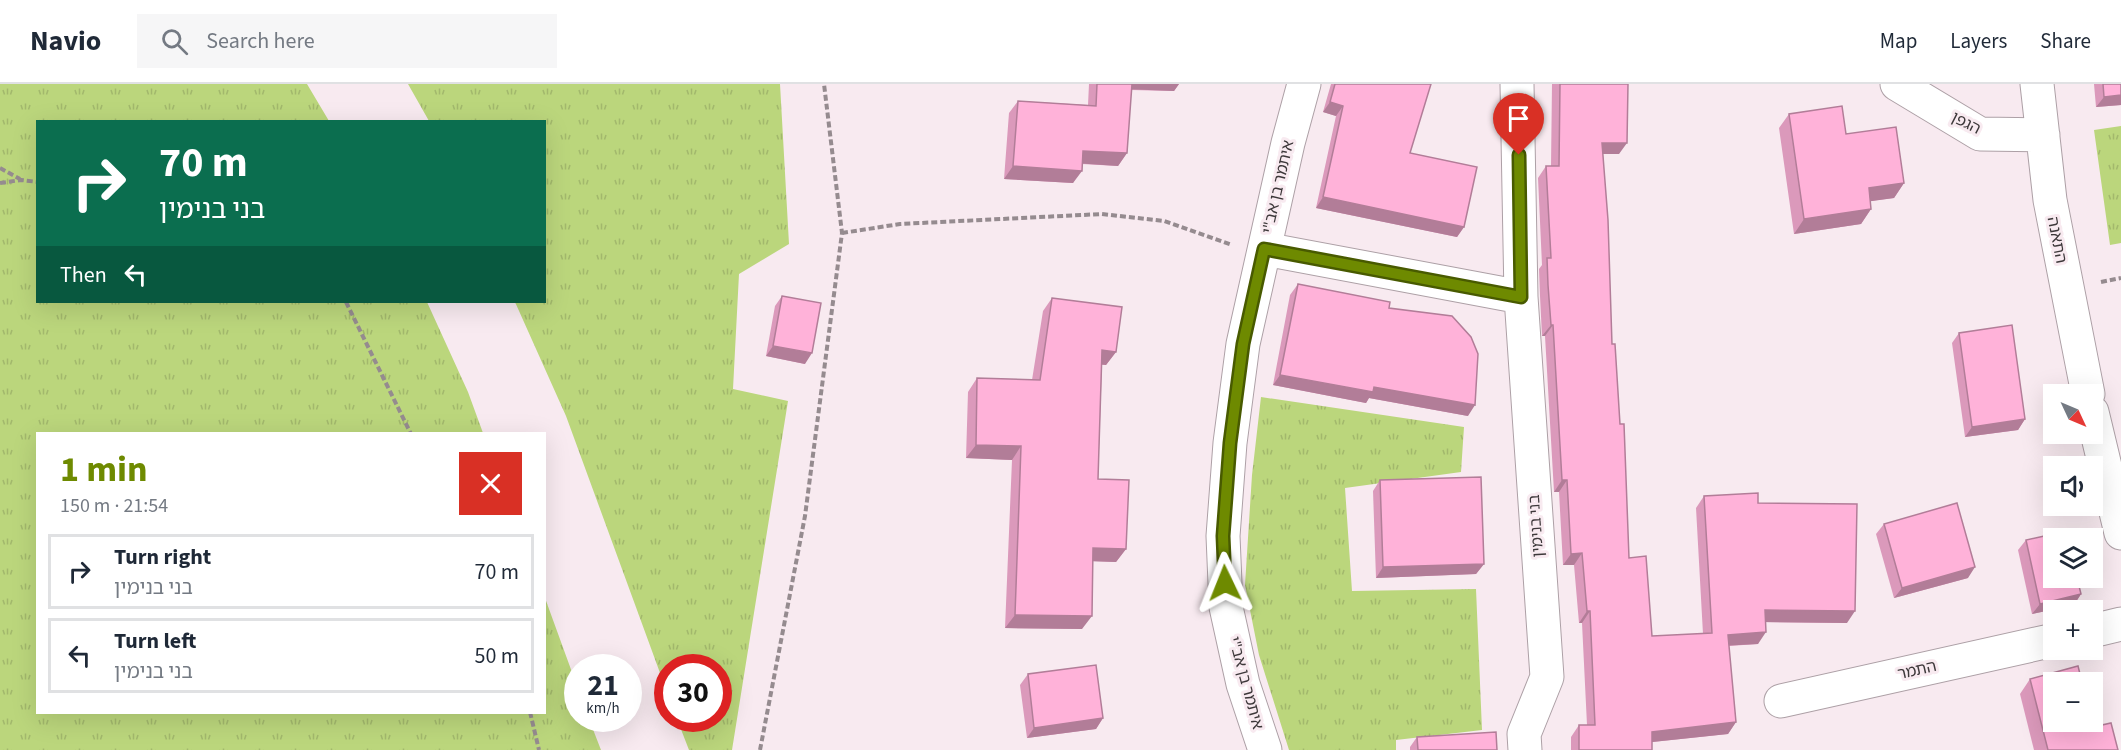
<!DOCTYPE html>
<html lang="en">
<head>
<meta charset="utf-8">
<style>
  :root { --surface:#fff; --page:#f6f6f7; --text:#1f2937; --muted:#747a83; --line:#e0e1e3; --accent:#6e8a00 }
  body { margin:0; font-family:"Source Sans 3","Noto Sans Hebrew",sans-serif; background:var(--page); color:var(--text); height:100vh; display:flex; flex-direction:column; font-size:22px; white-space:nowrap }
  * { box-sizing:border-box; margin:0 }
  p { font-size:20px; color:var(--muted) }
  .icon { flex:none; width:33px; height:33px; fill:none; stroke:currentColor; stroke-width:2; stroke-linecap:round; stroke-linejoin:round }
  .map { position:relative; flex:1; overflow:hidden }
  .panel { position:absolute; left:36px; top:348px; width:510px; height:282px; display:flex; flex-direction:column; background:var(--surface); border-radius:0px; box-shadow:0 6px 24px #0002 }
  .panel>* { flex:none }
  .top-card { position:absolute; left:36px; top:36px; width:510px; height:183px; border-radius:0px; box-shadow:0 6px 24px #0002; background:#0b6e4f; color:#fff; overflow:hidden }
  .needle { width:39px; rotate:134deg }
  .controls { position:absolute; left:2043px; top:300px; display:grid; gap:12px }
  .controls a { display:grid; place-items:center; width:60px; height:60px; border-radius:0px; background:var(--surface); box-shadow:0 6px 24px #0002; font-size:30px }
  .speed { position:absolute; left:564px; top:570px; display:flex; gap:12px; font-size:30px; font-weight:700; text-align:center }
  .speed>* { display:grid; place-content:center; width:78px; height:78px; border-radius:50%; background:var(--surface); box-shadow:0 6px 24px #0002; line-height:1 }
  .speed small { font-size:15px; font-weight:400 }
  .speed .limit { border:9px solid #d22; background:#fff; color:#111 }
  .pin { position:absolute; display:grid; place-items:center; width:51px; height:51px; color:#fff; margin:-62px -26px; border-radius:50% 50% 50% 0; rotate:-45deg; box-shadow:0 0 6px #0007 }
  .pin .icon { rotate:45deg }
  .me { position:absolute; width:66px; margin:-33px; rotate:358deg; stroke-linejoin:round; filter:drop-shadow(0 0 4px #0008) }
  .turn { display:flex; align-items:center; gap:21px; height:126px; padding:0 24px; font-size:27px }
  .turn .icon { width:78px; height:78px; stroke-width:2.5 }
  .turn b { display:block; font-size:42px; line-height:51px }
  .then { display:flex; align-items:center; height:57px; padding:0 24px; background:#0003; gap:12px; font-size:22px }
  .round { display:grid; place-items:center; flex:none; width:63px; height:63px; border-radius:0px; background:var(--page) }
  .headline { display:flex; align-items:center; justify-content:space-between; height:102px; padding:0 24px }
  h1 { font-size:36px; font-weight:700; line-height:45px; color:var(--accent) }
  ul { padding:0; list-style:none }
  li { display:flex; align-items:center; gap:18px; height:75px; margin:0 12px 9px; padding:0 12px; border:3px solid var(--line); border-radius:0px }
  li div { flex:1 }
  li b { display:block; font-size:22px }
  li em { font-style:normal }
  header { display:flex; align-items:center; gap:36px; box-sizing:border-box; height:84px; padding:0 30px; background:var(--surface); border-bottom:2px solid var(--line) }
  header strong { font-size:28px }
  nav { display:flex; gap:33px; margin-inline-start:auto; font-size:21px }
  .search { width:420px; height:54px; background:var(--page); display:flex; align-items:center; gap:15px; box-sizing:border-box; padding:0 21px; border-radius:0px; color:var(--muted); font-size:22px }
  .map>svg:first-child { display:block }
  .grass { fill:url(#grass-tufts) }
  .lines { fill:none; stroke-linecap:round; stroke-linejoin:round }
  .minor-casing { stroke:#ada0a6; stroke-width:35 }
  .path { stroke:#958b8f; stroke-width:4; stroke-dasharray:6 3; stroke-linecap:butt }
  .minor { stroke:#fff; stroke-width:33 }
  .wall { fill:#db99bb }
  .shaded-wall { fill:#b27d98 }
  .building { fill:#ffb2d9; stroke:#b27d98; stroke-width:1.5 }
  .route-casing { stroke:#485a00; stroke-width:15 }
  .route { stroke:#6e8a00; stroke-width:10 }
  .labels { text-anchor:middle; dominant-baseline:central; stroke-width:6; stroke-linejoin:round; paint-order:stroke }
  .street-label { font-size:16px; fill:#3d383a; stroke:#f8eaf0 }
</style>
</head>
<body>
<header>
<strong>Navio</strong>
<div class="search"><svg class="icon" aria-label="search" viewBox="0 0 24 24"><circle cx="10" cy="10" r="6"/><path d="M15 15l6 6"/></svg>Search here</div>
<nav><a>Map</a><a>Layers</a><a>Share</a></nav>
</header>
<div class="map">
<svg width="2121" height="666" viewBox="0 0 2121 666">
  <defs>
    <pattern id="grass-tufts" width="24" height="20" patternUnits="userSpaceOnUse" patternTransform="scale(1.5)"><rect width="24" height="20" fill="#bbd67c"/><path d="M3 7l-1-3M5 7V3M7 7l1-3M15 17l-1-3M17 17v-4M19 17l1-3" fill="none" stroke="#a2b86c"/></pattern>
  </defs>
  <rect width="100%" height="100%" fill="#f8eaf0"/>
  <path class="grass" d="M0,0H307L329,37L38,38V218H427L468,308L483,349L38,350V628H544L545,514L577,602L578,634L589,635L601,666H0Z
    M408,0H780L789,160L739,190L733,305L788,317L732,666H689L677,635L718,634V584H668L667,608L566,332L515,218H544V38L429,37Z
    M2121,42V159L2110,161L2094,46Z
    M1261,313L1464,343L1461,388L1345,404L1352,507L1476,505L1482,646L1396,656V666H1289L1259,571L1245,501L1252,391Z"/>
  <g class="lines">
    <defs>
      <path id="minor" d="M1517,0L1521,213L1547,593L1524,650L1525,666
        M1897,0L1980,50L2043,51
        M2037,0L2050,116L2088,310
        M1265,165L1521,213
        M2092,328L2121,449
        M2092,547L2121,540
        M1781,617L2054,556
        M1265,666L1243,600L1226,523L1223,452L1230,359L1243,260L1288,59L1304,0"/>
    </defs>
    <use href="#minor" class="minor-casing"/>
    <path class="path" d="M0,84L20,95
      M0,99L21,96L38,98
      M842,149L900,140L1102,130L1164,137L1232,161
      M2101,198L2121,194
      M346,218L411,350
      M530,628L539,666
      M760,666L805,432L842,149L824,0"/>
    <use href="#minor" class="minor"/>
  </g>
  <path class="wall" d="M1089,0H1179L1174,7L1131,6L1127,69L1118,82L1082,80L1073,99L1004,95L1009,29L1018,17L1088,21Z
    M1331,0H1431L1410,69L1464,143L1457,153L1316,124L1336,32L1323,28Z
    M1552,0H1628L1619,70H1603L1612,260L1620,340L1629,474L1652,552L1703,550L1696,424L1704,412L1758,419L1847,539L1765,538L1758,560L1729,562L1736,638L1728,650L1652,658V666H1571V653L1579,641H1587L1582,539H1579L1574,481H1563L1559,408H1554L1545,252H1542L1540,212L1539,185L1542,181L1538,94L1546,82H1551Z
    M2094,0H2121V21L2096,23Z
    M1789,30L1846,50L1904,99L1894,114L1870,117L1871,125L1861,140L1794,150L1779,44Z
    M1298,200L1389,224L1468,332L1369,314L1366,319L1273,301L1290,211Z
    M782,212L805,280L766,272L775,222Z
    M1052,214L1116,268L1106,281H1102L1098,395L1126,465L1116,478L1093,477L1082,545L1005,544L1012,376L966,374L968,308L977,294L1032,296L1043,227Z
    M1959,249L2025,335L2018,346L1965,353L1952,259Z
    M1380,396L1484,480L1476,490L1376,494L1373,407Z
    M1884,440L1968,494L1894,514L1876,450Z
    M2026,456L2081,510L2074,521L2032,530L2018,466Z
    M1028,590L1103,634L1096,645L1027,654L1020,601Z
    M2030,595L2093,643L2118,666H2034L2020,610Z
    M1417,653L1497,666H1410V663Z"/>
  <path class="shaded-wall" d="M1127,0H1179L1174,7L1123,5Z
    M2121,11V21L2096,23L2104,13Z
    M1330,18L1343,22L1336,32L1323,28Z
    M1602,59H1627L1619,70H1594Z
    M1083,67L1127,69L1118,82L1074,79Z
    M1013,82L1082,87L1073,99L1004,95Z
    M1904,99L1894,114L1858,119L1869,104Z
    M1323,113L1464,143L1457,153L1316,124Z
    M1871,125L1861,140L1794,150L1804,135Z
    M1551,241H1553L1545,252H1542Z
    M773,262L812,269L805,280L766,272Z
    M1102,266L1116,268L1106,281L1093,279Z
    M1280,291L1374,303L1475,321L1468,332L1369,314L1366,319L1273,301Z
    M2025,335L2018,346L1965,353L1972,343Z
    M976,361L1021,362L1012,376L966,374Z
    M1562,396H1567L1559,408H1554Z
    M1093,464L1126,465L1116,478L1084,477Z
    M1582,469L1574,481H1563L1571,470Z
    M1484,480L1476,490L1376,494L1383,483Z
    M1975,483L1968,494L1894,514L1902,504Z
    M2081,510L2074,521L2032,530L2040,520Z
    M1765,526L1855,527L1847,539L1757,538Z
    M1587,527H1590L1582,539H1579Z
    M1015,531L1092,532L1082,545L1005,544Z
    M1766,548L1758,560L1720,562L1728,551Z
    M1103,634L1096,645L1027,654L1034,644Z
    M1736,638L1728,650L1643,659L1652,648Z"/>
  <path class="building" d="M1097,0H1132L1127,69L1083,67L1082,87L1013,82L1018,17L1096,22Z
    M1335,0H1431L1410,69L1477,83L1464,143L1323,113L1343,22L1330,18Z
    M1560,0H1628L1627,59H1602L1608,136L1612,260H1615L1620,340H1624L1629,474L1646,472L1652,552L1712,549L1704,412L1758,409V419L1857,420L1855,527L1765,526L1766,548L1728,551L1736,638L1652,648V666H1579V641H1595L1590,527H1587L1582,469L1571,470L1567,396H1562L1553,241H1551L1548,201L1547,174H1551L1546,82H1559Z
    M2103,0H2121V11L2104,13Z
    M1842,22L1846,50L1896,43L1904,99L1869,104L1871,125L1804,135L1789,30Z
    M1298,200L1390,218L1389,224L1452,232L1471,253L1478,270L1475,321L1374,303L1373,308L1280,291Z
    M782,212L821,219L812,269L773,262Z
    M1052,214L1122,223L1116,268L1102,266L1098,395L1129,396L1126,465L1093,464L1092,532L1015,531L1021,362L976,361L977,294L1040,296Z
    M2012,241L2025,335L1972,343L1959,249Z
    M1481,393L1484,480L1383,483L1380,396Z
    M1957,419L1975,483L1902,504L1884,440Z
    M2067,447L2069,454H2054V494H2077L2081,510L2040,520L2026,456Z
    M1096,581L1103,634L1034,644L1028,590Z
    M2078,582L2082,598H2054V638H2092L2093,643L2111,639L2118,666H2048L2030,595Z
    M1496,648L1497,666H1418L1417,653Z"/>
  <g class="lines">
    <defs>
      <path id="route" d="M1225,499L1223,452L1230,359L1243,260L1264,165L1521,213L1519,71"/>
    </defs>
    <use href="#route" class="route-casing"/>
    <use href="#route" class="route"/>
  </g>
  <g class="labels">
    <g class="street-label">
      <text transform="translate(1966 39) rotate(27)">הגפן</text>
      <text transform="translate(1278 103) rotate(-77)">איתמר בן אב"י</text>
      <text transform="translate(2057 156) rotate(79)">התאנה</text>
      <text transform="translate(1536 442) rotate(-94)">בני בנימין</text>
      <text transform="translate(1917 586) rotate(-13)">התמר</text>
      <text transform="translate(1246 599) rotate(75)">איתמר בן אב"י</text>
    </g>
  </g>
</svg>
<div class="controls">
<a><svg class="needle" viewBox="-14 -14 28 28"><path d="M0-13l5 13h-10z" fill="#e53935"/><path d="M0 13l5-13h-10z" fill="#747a83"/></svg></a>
<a><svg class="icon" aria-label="sound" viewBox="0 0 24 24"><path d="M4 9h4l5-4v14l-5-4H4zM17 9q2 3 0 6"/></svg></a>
<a><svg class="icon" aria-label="layers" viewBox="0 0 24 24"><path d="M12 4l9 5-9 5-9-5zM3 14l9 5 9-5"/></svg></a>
<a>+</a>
<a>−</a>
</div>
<div class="speed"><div>21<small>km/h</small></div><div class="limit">30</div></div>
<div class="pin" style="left:1519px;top:71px;background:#d93025"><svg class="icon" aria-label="arrive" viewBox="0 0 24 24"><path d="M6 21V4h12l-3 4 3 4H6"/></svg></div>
<svg class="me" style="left:1225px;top:499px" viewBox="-20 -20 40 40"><path d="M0-17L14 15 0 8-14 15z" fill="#6e8a00" stroke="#fff" stroke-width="4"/></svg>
<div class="top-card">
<div class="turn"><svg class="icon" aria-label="right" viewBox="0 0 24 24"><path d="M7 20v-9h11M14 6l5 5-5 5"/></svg><div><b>70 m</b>בני בנימין</div></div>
<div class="then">Then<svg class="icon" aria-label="left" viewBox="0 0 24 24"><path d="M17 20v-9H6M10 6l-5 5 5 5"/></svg></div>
</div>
<section class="panel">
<div class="headline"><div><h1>1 min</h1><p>150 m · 21:54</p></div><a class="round" style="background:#d93025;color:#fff"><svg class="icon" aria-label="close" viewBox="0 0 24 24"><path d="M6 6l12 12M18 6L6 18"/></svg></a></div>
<ul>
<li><svg class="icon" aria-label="right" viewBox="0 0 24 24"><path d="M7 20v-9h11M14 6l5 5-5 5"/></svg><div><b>Turn right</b><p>בני בנימין</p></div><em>70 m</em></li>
<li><svg class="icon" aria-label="left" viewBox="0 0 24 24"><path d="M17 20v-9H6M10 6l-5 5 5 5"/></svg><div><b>Turn left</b><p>בני בנימין</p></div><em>50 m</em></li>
</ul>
</section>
</div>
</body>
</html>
